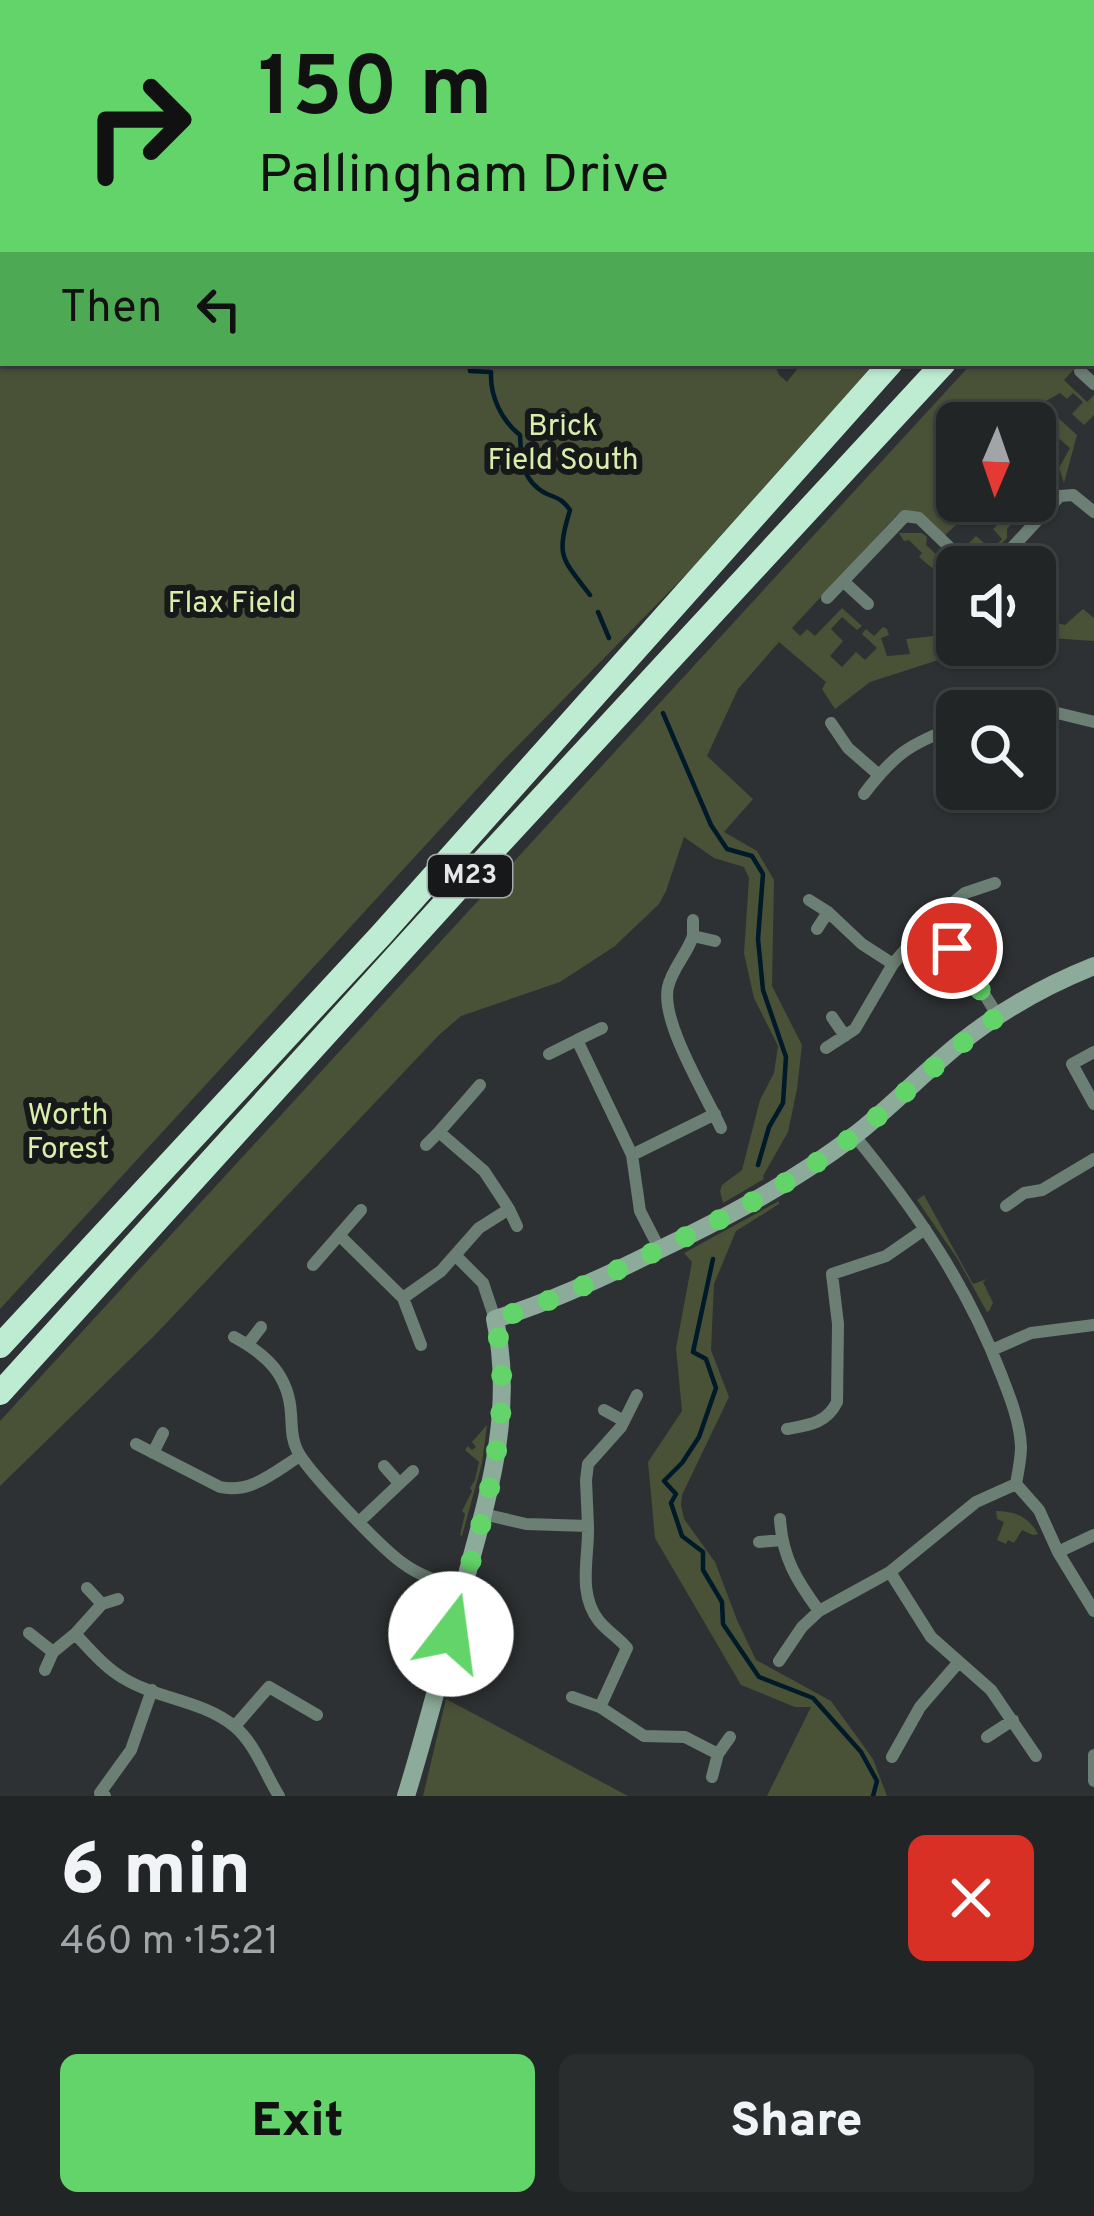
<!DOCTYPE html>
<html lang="en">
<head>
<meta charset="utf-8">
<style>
  :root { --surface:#222526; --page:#2a2d2e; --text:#f1f3f6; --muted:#a2a5a7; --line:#3f4243; --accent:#62d469 }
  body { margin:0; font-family:Overpass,sans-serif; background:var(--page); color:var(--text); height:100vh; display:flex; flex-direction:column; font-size:45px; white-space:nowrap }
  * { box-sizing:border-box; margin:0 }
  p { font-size:39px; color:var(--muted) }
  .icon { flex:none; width:66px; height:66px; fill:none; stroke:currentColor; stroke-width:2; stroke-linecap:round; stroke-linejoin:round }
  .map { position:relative; height:1796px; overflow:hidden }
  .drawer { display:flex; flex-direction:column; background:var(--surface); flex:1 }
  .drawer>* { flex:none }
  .top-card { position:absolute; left:0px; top:0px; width:1095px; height:366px; box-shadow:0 3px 9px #0004,0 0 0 3px var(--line); background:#62d469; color:#111; overflow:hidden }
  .needle { width:78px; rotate:182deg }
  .controls { position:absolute; left:936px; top:402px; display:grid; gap:24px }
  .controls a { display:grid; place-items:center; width:120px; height:120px; border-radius:18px; background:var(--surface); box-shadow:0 3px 9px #0004,0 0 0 3px var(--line); font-size:60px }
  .pin { position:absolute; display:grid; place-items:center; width:102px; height:102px; color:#fff; margin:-51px; border:6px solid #fff; border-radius:50%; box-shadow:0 3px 12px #0007 }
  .me { position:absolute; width:132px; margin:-66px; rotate:15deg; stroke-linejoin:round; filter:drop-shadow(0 0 9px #0008) }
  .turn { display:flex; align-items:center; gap:42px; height:252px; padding:0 60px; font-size:54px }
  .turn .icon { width:156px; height:156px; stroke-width:2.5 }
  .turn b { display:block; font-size:84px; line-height:102px }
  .then { display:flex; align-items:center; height:114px; padding:0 60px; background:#0003; gap:24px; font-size:45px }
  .round { display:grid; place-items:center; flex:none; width:126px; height:126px; border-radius:18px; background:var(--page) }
  .head { display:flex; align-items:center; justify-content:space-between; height:204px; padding:0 60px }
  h1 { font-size:72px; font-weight:800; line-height:90px }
  .action { display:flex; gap:24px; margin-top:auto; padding:24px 60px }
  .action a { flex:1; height:138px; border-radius:18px; background:var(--accent); color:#111; font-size:48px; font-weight:800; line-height:138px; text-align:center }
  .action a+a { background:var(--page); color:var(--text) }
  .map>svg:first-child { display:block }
  .green { fill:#495137 }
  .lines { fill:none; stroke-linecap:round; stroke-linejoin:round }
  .stream { stroke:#001a29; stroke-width:4.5 }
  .street { stroke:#6c7f74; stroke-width:12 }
  .secondary { stroke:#8dab9a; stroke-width:18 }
  .highway { stroke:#bdecd2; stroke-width:24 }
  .route { stroke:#62d469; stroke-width:21; stroke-dasharray:0 37.8 }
  .labels { text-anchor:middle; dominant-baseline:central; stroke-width:12; stroke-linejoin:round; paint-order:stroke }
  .shield { fill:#17181a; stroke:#a6a8aa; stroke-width:3 }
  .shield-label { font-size:27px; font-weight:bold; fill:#e4e6e8 }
  .park-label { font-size:30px; fill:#d8eeaa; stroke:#17181a }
</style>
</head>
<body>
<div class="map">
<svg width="1094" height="1796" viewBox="0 0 1094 1796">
  <rect width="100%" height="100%" fill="#2e3133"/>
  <path class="green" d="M0,0H1094L1092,161V3H3V363H774L779,375L787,382L802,363H894L499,765L0,1309Z
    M972,363H1071L1076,367L1064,380L1087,402L1094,395V415L1084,425L1072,414L1083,402L1073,393L1067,399L1060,393L1029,411L1033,418L1026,423H957V464L949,470L953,477L944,484L949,491L957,487L954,495L957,501H960L954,519L956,525L944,536C930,522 918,503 896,516L792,628L800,636L807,629L815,636L842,608L862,626L857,630L842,617L831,629L843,641L830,656L842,667L856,652L865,660L877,648L862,634L866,629L874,636L883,627L887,629L889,635L881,638L887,656L910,654L906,639L934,636L940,641L956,625L957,645H985L870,682L835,709L822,689L826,682L779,642L738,689L707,756L753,799L724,832L757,851L774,880L772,986L802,1045L797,1089L788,1132L763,1176L764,1179L723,1203L720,1191L722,1185L742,1170L760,1100L774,1073L778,1046L754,998L744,953L749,878L744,867L714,858L684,837L666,891L659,904L615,946L560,982L461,1016L439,1035L156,1334L0,1486V1421Z
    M1054,414L1077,435L1064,483L1059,468L1070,448L1057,437L1048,446L1035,434L1037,425L1043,434L1059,424Z
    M1006,516L1014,521L1007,529V538L988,558L978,560L964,548L976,536L992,550L1002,539L993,529Z
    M899,533H922L927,537L926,545L939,557H946L954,565L947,572L938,563L932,568L919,557L922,553L909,540L904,541Z
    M1083,609L1094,618V641L1035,637V617L1065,625Z
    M924,1195L973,1284L987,1279L983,1282L993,1303L989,1311L987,1312L957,1258L917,1200Z
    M779,1201V1204L736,1231L714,1284L711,1350L729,1397L682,1495L681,1505L684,1519L715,1562L737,1620L756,1660L831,1701L873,1759L887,1796H767L811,1707H795L741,1685L655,1538L648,1462L682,1411L676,1348L692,1262L684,1253Z
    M487,1425L482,1463L462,1536L460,1535L465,1514L462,1511L472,1491L470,1488L475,1480L479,1462L465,1450L468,1446L472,1450L476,1447L472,1442Z
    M996,1511C1015,1511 1029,1517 1038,1534L1033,1535L1022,1530L1014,1543L1008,1540L1006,1544L997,1540L1004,1522L997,1519Z
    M446,1699L628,1796H423Z"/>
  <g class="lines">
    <path class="stream" d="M142,0L155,3
      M194,0L195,3
      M162,3L173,0
      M469,363L470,371L491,372C490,396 501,420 520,435C521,459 522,482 547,494C559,499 562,499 570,510C556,557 561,557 590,595
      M598,612L609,638
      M663,713L711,825L727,849L752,856L763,874L758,939L763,990L786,1057L783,1103L769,1127L758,1165
      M713,1259L693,1352L706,1359L716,1388L699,1437L682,1463L664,1481L676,1494L671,1503L682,1536L703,1552V1570L722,1602L723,1624L759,1677L813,1698L861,1752L877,1781L873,1796"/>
    <path class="street" d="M1080,371L1094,384
      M994,567L1060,496L1073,495L1094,512
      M843,581L868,604
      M827,598L905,516L919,518L970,567
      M1017,711L1053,712L1094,722
      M831,723L848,748L879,775
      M864,794C895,753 910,744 957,726
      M809,900L828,912L862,944L893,964
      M693,920V936L715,941
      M928,923L965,893L995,883
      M817,929L828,912
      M693,936C687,954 672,969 668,987C660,1021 706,1095 721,1128
      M832,1017L845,1036
      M602,1028L577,1040L632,1155L640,1211L660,1250
      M826,1048L855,1029L893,964L928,923L962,959L998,1016
      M1094,1052L1072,1064L1094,1104
      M549,1054L577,1040
      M854,1135C915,1209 967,1285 1001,1374C1010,1397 1020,1422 1021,1447C1021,1459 1018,1472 1016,1484L1039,1510L1058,1552L1094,1611
      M426,1145L439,1132
      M632,1155L715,1114
      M1006,1206L1024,1193L1042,1190L1094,1159
      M509,1209L517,1226
      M340,1236L403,1298L441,1271L479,1228L509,1209L484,1171L439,1132L480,1085
      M456,1256L483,1283L495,1319
      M313,1265L361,1210
      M403,1298L421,1345
      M234,1337C266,1354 289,1375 291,1414C292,1426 291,1438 297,1450C306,1470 384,1551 404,1564C421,1577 443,1582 463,1589
      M248,1344L261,1327
      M992,1350L1031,1333L1094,1325
      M604,1410L624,1421
      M787,1429C809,1425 827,1423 837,1402L838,1324L832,1274L886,1256L925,1229
      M136,1444L220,1487C251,1494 274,1472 300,1456
      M153,1453L163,1433
      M384,1466L399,1483
      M483,1514L526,1524L588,1526C589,1558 577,1593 599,1621C607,1631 619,1638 627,1648L600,1707L644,1736L685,1737L718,1754L712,1777
      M780,1519C782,1557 797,1581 819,1611L890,1572L976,1502L1016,1484
      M360,1521L413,1471
      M588,1526L586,1480L588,1464L621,1427L637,1395
      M759,1542L782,1540
      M1058,1552L1094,1535
      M890,1572L931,1637L991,1690L1036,1756
      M87,1588L102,1604
      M118,1599L102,1604L75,1634C90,1649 104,1667 123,1678C157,1699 202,1700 234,1726C255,1743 265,1774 279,1796
      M29,1633L53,1652
      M779,1661L802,1627L819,1611
      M45,1670L53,1652L75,1634
      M572,1697L600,1707
      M235,1726L269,1687L317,1715
      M987,1737L1013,1720
      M718,1754L730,1737
      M1094,1755V1781
      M892,1757L920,1707L958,1663
      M105,1796L100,1793L131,1750L152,1690"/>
    <path class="secondary" d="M406,1796C426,1731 443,1665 460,1600C485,1505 516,1418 495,1319C548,1303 598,1280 648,1255C720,1221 791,1184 855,1135C891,1107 923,1073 959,1044C999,1012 1046,985 1094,966"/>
    <path class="highway" d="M1092,151L1094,149
      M1092,210L1094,208
      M0,1346L381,935L891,363
      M0,1393L463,883L944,363"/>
  </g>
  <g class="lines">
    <path class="route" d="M451,1634C478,1530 518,1426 495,1319C548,1304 599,1279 648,1255C721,1220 792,1184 856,1134C904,1096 947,1052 998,1016L952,948"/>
  </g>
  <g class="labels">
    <rect class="shield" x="428" y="855" width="84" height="42" rx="9"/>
    <g class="shield-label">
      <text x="470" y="876">M23</text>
    </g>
    <g class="park-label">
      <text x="563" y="427">Brick<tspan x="563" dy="34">Field South</tspan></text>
      <text x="232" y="604">Flax Field</text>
      <text x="68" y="1116">Worth<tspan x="68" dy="34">Forest</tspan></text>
    </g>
  </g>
</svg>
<div class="controls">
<a><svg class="needle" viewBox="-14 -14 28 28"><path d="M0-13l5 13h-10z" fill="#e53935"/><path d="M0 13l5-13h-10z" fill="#a2a5a7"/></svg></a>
<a><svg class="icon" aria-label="sound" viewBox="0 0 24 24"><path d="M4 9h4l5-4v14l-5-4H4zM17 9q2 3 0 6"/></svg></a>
<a><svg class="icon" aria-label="search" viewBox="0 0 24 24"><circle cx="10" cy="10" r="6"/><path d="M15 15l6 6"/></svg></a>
</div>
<div class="pin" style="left:952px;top:948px;background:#d93025"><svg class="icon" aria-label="arrive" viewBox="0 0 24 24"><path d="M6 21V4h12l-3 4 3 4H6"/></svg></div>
<svg class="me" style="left:451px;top:1634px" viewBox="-20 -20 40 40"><circle r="19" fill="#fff"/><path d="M0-13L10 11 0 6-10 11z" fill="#62d469"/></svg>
<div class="top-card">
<div class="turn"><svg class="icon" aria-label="right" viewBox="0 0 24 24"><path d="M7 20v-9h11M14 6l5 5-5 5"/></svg><div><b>150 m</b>Pallingham Drive</div></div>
<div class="then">Then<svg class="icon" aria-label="left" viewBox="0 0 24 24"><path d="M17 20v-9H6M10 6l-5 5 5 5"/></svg></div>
</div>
</div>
<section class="drawer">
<div class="head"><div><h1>6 min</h1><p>460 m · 15:21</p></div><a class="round" style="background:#d93025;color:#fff"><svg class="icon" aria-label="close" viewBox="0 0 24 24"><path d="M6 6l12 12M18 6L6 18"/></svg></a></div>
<div class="action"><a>Exit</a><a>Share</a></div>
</section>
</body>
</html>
